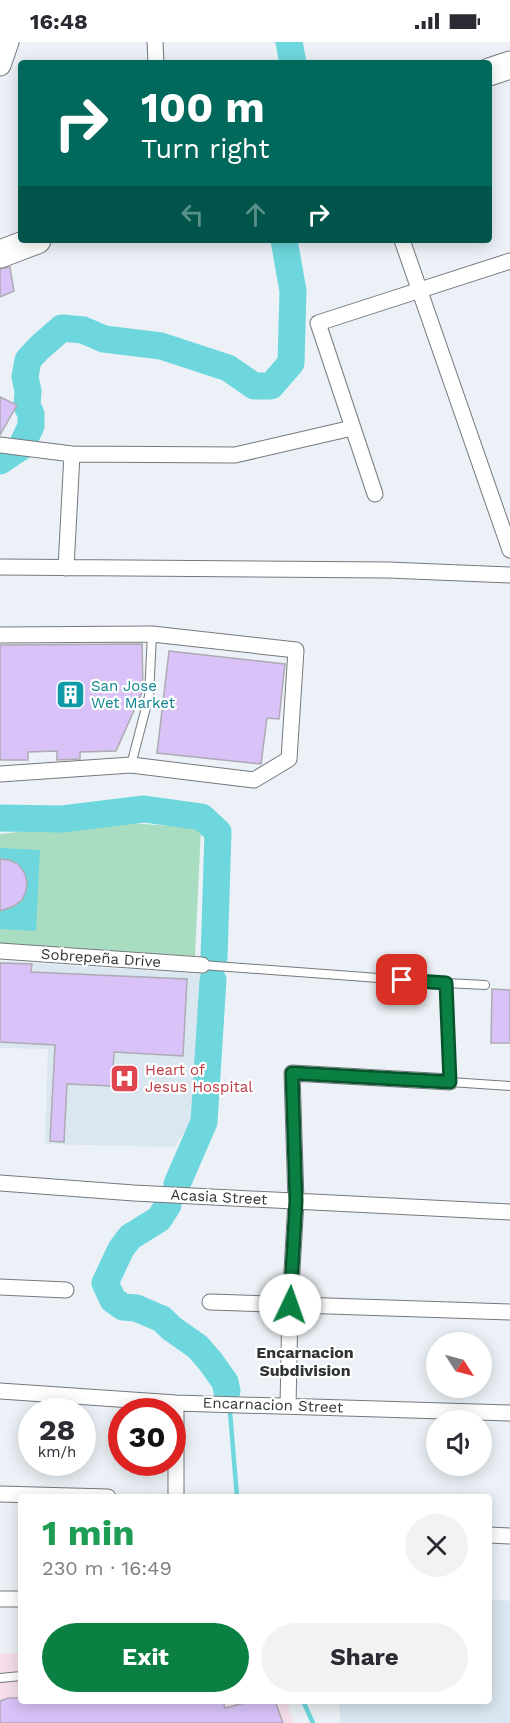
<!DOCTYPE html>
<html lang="en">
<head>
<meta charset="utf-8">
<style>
  :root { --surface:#fff; --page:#f2f2f3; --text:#2b2b33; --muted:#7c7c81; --accent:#0b8043 }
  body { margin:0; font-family:"Work Sans",sans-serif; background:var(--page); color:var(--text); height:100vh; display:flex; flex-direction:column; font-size:22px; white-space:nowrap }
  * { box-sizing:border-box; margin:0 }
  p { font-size:20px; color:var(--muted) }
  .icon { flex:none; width:33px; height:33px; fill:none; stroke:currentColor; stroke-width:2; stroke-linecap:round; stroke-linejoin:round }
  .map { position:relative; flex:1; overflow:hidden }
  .side { position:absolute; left:18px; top:1452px; width:474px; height:210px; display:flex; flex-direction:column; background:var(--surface); border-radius:6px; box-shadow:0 3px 15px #0003 }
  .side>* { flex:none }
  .top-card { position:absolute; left:18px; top:18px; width:474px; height:183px; border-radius:6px; box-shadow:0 3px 15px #0003; background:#00695c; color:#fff; overflow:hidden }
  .needle { width:39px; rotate:126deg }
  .controls { position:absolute; left:426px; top:1290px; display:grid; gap:12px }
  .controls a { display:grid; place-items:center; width:66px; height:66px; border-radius:50%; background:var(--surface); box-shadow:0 3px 15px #0003; font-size:30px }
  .speed { position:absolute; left:18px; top:1356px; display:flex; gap:12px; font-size:30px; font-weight:700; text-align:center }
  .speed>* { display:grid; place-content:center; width:78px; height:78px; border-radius:50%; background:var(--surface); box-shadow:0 3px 15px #0003; line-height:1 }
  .speed small { font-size:15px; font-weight:400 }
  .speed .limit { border:9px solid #d22; background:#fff; color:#111 }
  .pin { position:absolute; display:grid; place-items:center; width:51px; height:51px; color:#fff; margin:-26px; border-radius:12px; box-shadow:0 3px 9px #0006 }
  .me { position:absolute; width:66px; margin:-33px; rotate:3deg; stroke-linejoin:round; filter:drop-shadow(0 0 4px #0008) }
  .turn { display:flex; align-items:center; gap:21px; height:126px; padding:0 24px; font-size:27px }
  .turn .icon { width:78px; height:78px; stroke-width:2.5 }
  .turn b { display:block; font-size:42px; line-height:51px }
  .lanes { display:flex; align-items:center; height:57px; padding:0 24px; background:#0003; justify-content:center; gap:30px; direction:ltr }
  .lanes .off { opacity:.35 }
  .round { display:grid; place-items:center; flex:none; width:63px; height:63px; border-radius:32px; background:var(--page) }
  .headline { display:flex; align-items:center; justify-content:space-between; height:102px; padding:0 24px }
  h1 { font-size:36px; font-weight:700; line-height:45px; color:#1e9e55 }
  .button { display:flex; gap:12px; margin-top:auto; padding:12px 24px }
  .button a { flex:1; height:69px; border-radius:36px; background:var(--accent); color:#fff; font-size:24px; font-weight:700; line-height:69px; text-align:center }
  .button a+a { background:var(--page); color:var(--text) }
  .status { display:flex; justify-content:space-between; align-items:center; height:42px; padding:0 30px; background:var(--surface); direction:ltr }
  .status svg { height:16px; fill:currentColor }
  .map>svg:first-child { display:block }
  .commercial { fill:#f6dfeb }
  .built { fill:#dae6f0 }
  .green { fill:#a8ddc2 }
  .water { fill:#6dd7dd }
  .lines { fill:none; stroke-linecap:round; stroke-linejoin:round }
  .stream { stroke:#6dd7dd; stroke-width:4.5 }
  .river { stroke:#6dd7dd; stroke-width:27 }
  .building { fill:#d8c2f8; stroke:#adabb1; stroke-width:1.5 }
  .lane-casing { stroke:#74797d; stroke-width:10 }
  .street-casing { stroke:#74797d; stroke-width:17 }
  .secondary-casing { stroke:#74797d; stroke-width:23 }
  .highway-casing { stroke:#74797d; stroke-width:29 }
  .lane { stroke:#fff; stroke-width:8 }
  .street { stroke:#fff; stroke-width:15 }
  .secondary { stroke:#fff; stroke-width:21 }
  .highway { stroke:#fff; stroke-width:27 }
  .route-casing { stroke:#07532c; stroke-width:15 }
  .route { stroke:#0b8043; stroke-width:10 }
  .labels { text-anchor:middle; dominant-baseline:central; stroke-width:4.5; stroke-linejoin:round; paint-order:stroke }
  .culture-label { font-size:15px; fill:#0d838f; stroke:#fff; text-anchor:start }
  .street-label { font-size:15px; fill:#313435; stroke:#fff }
  .health-label { font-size:15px; fill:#be3a42; stroke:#fff; text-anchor:start }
  .neighbourhood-label { font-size:16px; font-weight:bold; fill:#313435; stroke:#fff }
</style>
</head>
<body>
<div class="status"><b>16:48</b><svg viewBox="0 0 49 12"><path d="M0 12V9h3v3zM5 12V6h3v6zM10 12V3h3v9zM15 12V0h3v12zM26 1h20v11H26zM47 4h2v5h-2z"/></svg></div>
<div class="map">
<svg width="510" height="1681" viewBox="0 0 510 1681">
  <rect width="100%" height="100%" fill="#ebf1f6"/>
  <path class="commercial" d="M0,1611H21V1659H286L294,1681H0Z"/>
  <path class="built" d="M0,919L204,932L200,1068L174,1105L45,1102L48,1007L0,1006Z
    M489,1557L510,1559V1681H341L339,1659H489Z"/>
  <path class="green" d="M114,780L201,786L195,914L0,902V792Z"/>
  <path class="water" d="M0,806L40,808L36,889L0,887V867C34,869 38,820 0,817Z"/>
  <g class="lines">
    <path class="stream" d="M230,1370L237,1455
      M303,1659L313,1681"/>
    <path class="river" d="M289,0L293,21
      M0,419L21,405L31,384V372L27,364L28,349L25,335L28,318L39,306L62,286L83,288L104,297L161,304L228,326L254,344H271L291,321L293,249L284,198
      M0,776L62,777L144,767L202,775L218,790L214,916
      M177,1142L204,1080L213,938
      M168,1163L159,1177L130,1195L121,1207L105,1241L113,1258L123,1265L136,1266L162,1277L171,1286L198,1305L210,1319L225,1340L227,1349"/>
  </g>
  <path class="building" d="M10,225L14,249L0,255V227Z
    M0,355L17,363L0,393Z
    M142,602L143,648L116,709L80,710V717L57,718V709L28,710V718H0V603Z
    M169,609L285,622L279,677L267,676L261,722L157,711Z
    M0,817L9,818L18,822L24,830L27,839L26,849L22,858L14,864L0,869Z
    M0,921L32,922L31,930L187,937L183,1014L114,1010L112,1044L67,1042L64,1100L50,1099L55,1003L0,1000Z
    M492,947L510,948V1001H491Z
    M8,1656H21V1659H223L225,1666L252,1659H275L283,1681H0V1659Z"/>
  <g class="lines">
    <defs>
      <path id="lane" d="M131,723L149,654L152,592
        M202,923L446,941L450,1040L510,1044
        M446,941L485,943
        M0,1636L21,1634"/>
      <path id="street" d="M155,0L156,21
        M402,198L510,508
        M0,403L72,412L235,413L352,386
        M375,452L318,281L510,219
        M0,525L388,528L510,533
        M66,526L72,412
        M0,593L152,592L296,608L289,717L254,738L131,723L0,732
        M0,909L202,923
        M0,1141L134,1151L510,1170
        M0,1245L66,1248
        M210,1260L510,1270
        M0,1349L176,1361L510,1371
        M176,1361V1455
        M288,1364L290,1263L296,1159L292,1031L450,1040
        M0,1452L108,1455
        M489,1493L510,1494
        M0,1557H21"/>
      <path id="secondary" d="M0,23L8,0"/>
      <path id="highway" d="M489,30L510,23
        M0,212L37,198"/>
    </defs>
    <use href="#lane" class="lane-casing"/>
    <use href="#street" class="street-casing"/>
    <use href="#secondary" class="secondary-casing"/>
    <use href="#highway" class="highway-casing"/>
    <use href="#lane" class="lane"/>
    <use href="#street" class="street"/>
    <use href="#secondary" class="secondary"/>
    <use href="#highway" class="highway"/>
  </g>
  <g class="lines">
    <defs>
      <path id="route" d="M290,1263L296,1159L292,1031L450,1040L446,941L402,938"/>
    </defs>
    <use href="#route" class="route-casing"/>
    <use href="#route" class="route"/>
  </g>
  <defs>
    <symbol id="building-square" viewBox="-11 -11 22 22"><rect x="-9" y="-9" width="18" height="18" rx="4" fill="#0f9aa8" stroke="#fff"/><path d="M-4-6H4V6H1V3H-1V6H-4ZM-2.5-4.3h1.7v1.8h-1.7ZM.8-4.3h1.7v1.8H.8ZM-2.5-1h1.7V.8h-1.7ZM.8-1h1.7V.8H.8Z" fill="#fff"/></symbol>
    <symbol id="hospital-square" viewBox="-11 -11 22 22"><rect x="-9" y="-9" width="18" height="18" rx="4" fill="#e0444e" stroke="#fff"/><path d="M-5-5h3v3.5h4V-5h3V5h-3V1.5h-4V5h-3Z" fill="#fff"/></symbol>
  </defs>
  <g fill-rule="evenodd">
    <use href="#building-square" x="54" y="636" width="33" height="33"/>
    <use href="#hospital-square" x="108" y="1020" width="33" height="33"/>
  </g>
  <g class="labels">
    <g class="culture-label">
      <text x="91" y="644">San Jose<tspan x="91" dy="17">Wet Market</tspan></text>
    </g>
    <g class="street-label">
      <text transform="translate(101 916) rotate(4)">Sobrepeña Drive</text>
      <text transform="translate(219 1155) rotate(3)">Acasia Street</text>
      <text transform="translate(273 1363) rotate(2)">Encarnacion Street</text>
    </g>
    <g class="health-label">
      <text x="145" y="1028">Heart of<tspan x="145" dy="17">Jesus Hospital</tspan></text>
    </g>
    <g class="neighbourhood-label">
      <text x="305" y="1310">Encarnacion<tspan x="305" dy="18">Subdivision</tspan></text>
    </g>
  </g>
</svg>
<div class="controls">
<a><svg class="needle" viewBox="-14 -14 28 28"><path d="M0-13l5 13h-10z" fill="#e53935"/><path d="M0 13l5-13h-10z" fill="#7c7c81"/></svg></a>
<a><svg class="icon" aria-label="sound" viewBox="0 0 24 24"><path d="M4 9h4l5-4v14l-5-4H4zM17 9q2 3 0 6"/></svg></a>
</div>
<div class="speed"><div>28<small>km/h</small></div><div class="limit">30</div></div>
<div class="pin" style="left:402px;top:938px;background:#d93025"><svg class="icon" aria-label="arrive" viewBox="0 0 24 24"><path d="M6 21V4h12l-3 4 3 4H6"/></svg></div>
<svg class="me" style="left:290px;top:1263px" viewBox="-20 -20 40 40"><circle r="19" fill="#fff"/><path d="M0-13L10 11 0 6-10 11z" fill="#0b8043"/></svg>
<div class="top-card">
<div class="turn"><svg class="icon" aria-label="right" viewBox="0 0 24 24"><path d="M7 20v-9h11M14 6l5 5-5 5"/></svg><div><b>100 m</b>Turn right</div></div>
<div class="lanes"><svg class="icon off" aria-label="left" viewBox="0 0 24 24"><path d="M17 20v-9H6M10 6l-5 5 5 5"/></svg><svg class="icon off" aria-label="ahead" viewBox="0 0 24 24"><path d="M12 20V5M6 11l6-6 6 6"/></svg><svg class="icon" aria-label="right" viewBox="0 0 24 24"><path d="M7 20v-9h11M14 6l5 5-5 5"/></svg></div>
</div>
<section class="side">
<div class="headline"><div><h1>1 min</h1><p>230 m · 16:49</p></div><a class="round"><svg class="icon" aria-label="close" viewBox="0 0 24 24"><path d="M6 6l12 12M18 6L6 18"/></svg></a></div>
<div class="button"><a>Exit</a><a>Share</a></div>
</section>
</div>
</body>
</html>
